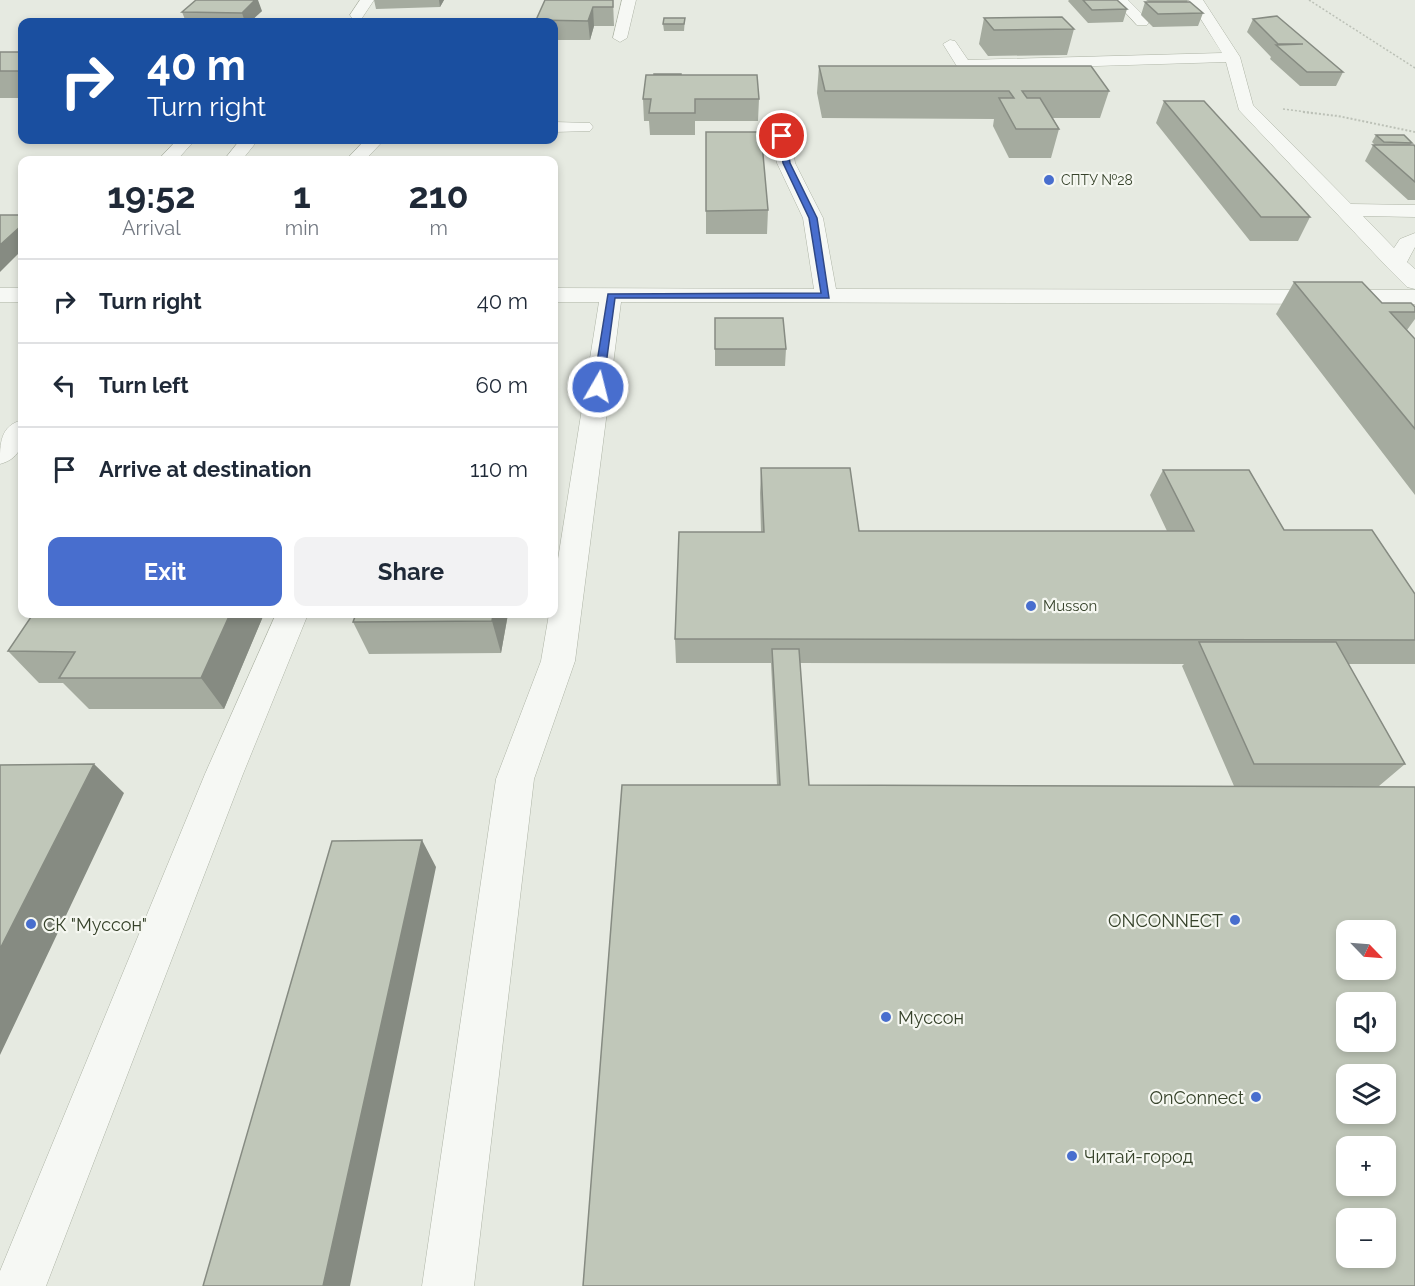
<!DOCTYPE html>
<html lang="en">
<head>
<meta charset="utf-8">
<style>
  :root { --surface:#fff; --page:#f2f2f3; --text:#1f2937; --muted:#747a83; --line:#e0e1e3; --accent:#486ece }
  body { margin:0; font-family:Raleway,sans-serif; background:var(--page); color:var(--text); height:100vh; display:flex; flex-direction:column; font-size:22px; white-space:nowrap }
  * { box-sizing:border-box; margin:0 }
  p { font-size:20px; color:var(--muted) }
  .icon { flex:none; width:33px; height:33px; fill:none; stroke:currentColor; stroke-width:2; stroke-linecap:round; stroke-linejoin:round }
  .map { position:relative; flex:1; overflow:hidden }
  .panel { position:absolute; left:18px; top:156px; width:540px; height:462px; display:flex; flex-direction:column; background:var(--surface); border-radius:12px; box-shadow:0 3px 9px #0003 }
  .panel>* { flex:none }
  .hud { position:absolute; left:18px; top:18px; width:540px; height:126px; border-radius:12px; box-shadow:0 3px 9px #0003; background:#1a4fa0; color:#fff; overflow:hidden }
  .needle { width:39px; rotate:115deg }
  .controls { position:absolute; left:1336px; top:920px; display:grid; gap:12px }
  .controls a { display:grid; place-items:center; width:60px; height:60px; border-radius:12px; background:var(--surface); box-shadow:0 3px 9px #0003; font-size:30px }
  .pin { position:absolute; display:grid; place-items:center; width:51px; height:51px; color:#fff; margin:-26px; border:3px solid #fff; border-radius:50%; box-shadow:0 2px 6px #0007 }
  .me { position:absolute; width:66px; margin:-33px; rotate:8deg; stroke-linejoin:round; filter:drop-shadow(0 0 4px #0008) }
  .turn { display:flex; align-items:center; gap:21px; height:126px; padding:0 30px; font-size:27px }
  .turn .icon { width:78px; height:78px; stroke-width:2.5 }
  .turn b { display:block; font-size:42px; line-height:51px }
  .eta { display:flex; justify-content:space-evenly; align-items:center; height:102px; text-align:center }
  .eta b { font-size:36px; font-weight:700; line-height:42px }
  .action { display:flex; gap:12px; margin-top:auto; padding:12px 30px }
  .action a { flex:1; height:69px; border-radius:12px; background:var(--accent); color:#fff; font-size:24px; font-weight:700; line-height:69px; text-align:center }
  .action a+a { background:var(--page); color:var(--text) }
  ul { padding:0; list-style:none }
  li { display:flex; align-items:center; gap:18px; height:84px; padding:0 30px; border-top:2px solid var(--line) }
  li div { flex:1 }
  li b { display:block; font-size:22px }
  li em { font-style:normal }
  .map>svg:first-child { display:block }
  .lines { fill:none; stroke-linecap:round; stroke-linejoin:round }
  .minor-casing { stroke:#aeb4a6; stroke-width:1 }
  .path-far1 { stroke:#bcc1b7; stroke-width:1.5; stroke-dasharray:2 2; stroke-linecap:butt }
  .path { stroke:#bcc1b7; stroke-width:2; stroke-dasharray:2 2; stroke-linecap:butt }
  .minor { fill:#f6f8f4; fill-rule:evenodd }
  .wall { fill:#a5ab9f; fill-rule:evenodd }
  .shaded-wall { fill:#868b82 }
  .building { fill:#c0c7b9; stroke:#868b82; stroke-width:1.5; fill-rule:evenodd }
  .route { fill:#486ece; stroke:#2f4886; stroke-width:1.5 }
  .poi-dot { fill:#486ece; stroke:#f5f7f1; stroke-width:2 }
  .labels { text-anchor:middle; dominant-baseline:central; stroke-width:4.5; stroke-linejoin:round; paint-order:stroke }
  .far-poi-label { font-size:14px; fill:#36422a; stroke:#f5f7f1; text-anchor:start }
  .poi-label { font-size:15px; fill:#36422a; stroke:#f5f7f1; text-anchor:start }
  .near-poi-label { font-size:18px; fill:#36422a; stroke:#f5f7f1; text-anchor:start }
</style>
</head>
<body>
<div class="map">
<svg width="1415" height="1286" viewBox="0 0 1415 1286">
  <rect width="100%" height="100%" fill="#e6eae1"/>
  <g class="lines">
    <defs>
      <path id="minor" d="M360,0H374L362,18H352L350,15Z
        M622,0H636L627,38L620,42L613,38Z
        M1114,0H1128L1147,19L1149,22L1147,25H1137Z
        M1189,0H1203L1240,57L1253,105L1351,204L1415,205V217L1363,216L1394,248L1400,239L1415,233V247L1407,262L1415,269V289L1407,287L1388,268L1239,110L1226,62L963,70L958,68L943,44L950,40L955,41L968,60L1222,53Z
        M554,122L590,123L593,127L590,131L554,132Z
        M782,131L788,132L791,136L795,163L823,218L836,289L1415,290V304L621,302L575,661L534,779L474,1286H422L496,779L541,661L549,614H554V584L599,302H554V288L814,289L803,218L777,163L773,136L776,132Z
        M177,140H195L177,160H158Z
        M240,140H258L242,160H224Z
        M365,140H384L365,160H346Z
        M0,288H22V302H0Z
        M22,420C24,440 23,458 0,464C0,443 0,426 22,420Z
        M276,614H308L243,774L46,1286H0V1271L205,774Z"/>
    </defs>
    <use href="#minor" class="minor-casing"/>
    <path class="path-far1" d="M1309,0L1415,68
      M1283,109L1315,113"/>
    <path class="path" d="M1303,112L1338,116L1415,132"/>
    <use href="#minor" class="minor"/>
  </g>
  <path class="wall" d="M374,0H444L440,7L376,9Z
    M613,0L614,26H594L590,40H554V22H536V20Z
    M1069,0H1117L1127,9L1123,22L1088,23L1068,1Z
    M1146,0H1188L1187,2L1203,13L1198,26L1153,27L1141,15L1145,2H1149Z
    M262,11L250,22H186L182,12Z
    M685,18L684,31H664L663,24Z
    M984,18L1074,29L1067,55L988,56L979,44Z
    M1253,19L1343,72L1336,86H1300L1270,59L1271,57L1247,32Z
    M0,52H22V98H0Z
    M819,66L1109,91L1100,118H1053L1059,129L1051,158H1009L993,126L994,119L822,118L817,93Z
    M654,75H681L759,99L758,121H695V135H650L649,121H644L643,99Z
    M1164,101L1310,217L1298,241H1250L1156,123Z
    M706,132L768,210L767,234H706Z
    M1376,135L1412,143L1410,145L1415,147V200H1408L1365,161L1373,145H1375L1372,142Z
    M22,261V272L18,265Z
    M1294,282L1382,303L1415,307V319L1407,330L1415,339V495L1276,314Z
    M715,318L786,349L785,366H715Z
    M761,468H850L859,531H1167L1150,495L1163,470H1249L1284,530H1372L1415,594V664H1348L1405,764L1379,786H1271L1415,787V1286H583L622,785H777L771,663H676L675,639L679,532H761L760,493ZM800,663L1184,664L1182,666L1234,786L809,785ZM1347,930H1386V969H1347ZM1347,1002H1386V1041H1347ZM1347,1074H1386V1113H1347ZM1347,1146H1386V1185H1347ZM1347,1218H1386V1257H1347Z
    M33,614H264L224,709H89L63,683H39L8,651Z
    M508,614L501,653L369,654L353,622Z"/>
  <path class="shaded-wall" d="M255,0H258L262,11L250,22H245L242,13Z
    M439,0H444L440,7Z
    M593,7L594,26L590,40L588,21Z
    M554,211L556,227L554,238Z
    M22,225V250L0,272V245Z
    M230,614H264L224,709L201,678Z
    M493,614H508L501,653L492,621Z
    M94,764L124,793L0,1055V949Z
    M422,840L436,867L350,1286H323Z"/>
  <path class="building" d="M196,0H255L242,13L182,12Z
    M545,0H613V7H593L588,21L536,20Z
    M1083,0H1117L1127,9L1092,10Z
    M1145,2H1190L1203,13L1158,14Z
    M1277,16L1343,72H1307L1276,45L1303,44H1278L1253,19Z
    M1062,17L1074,29L994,30L984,18Z
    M664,18H685L684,24H663Z
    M0,52H22V71H0Z
    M819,66H1091L1109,91H1022L1027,98H1040L1059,129H1016L999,98H1014L1009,91H825Z
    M654,74H681V75H654Z
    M646,75H757L759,99H695V113H649L651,99H643Z
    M1164,101H1204L1310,217H1261Z
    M706,132H761L768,210L706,211Z
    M1376,135H1404L1412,143L1384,142Z
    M1373,145H1414L1415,147V182Z
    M0,215H22V225L0,245Z
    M1294,282H1362L1382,303H1411L1415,307V312H1390L1415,339V429Z
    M715,318H783L786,349H715Z
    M761,468H850L859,531H1194L1163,470H1249L1284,530H1372L1415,594V640L675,639L679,532H764Z
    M33,614H230L201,678H59L75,652L8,651Z
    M356,614H493L492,621L353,622Z
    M1199,642H1336L1405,764H1254Z
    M772,649H799L809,785L1415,787V1286H583L622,785H780ZM1347,930H1386V969H1347ZM1347,1002H1386V1041H1347ZM1347,1074H1386V1113H1347ZM1347,1146H1386V1185H1347ZM1347,1218H1386V1257H1347Z
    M94,764L0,949V765Z
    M422,840L323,1286H203L332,841Z"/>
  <path class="route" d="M782,134L786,136L790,163L817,218L829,298H615L603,387L594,389L593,387L608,294L821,293L809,218L783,163L779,136Z"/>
  <g class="poi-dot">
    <circle cx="1049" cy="180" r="6"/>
    <circle cx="1031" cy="606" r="6"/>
    <circle cx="1235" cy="920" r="6"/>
    <circle cx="31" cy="924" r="6"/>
    <circle cx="886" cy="1017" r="6"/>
    <circle cx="1256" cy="1097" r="6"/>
    <circle cx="1072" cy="1156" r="6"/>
  </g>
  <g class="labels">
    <g class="far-poi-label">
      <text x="1061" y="180">СПТУ №28</text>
    </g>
    <g class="poi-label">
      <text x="1043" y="606">Musson</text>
    </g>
    <g class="near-poi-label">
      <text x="1223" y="920" text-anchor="end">ONCONNECT</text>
      <text x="43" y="924">СК "Муссон"</text>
      <text x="898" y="1017">Муссон</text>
      <text x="1244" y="1097" text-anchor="end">OnConnect</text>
      <text x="1084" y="1156">Читай-город</text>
    </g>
  </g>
</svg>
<div class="controls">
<a><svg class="needle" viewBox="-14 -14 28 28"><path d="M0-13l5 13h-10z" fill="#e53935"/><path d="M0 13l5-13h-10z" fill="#747a83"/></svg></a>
<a><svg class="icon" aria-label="sound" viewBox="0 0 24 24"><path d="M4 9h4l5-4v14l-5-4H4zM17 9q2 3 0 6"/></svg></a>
<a><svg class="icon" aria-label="layers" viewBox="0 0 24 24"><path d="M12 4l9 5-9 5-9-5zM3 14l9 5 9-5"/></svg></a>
<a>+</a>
<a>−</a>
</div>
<div class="pin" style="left:782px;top:136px;background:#d93025"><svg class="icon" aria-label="arrive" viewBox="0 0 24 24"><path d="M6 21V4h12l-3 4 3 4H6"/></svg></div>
<svg class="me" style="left:598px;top:387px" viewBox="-20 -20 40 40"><circle r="17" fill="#486ece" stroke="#fff" stroke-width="3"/><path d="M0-11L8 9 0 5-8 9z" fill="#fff"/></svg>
<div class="hud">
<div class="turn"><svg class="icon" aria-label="right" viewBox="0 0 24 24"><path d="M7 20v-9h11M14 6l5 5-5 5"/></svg><div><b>40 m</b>Turn right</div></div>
</div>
<section class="panel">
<div class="eta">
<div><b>19:52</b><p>Arrival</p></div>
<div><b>1</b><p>min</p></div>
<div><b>210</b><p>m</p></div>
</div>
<ul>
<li><svg class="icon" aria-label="right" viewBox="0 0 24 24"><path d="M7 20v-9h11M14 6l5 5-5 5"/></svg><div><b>Turn right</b></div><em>40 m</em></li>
<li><svg class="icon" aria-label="left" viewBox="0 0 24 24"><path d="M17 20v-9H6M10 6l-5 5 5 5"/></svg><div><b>Turn left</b></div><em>60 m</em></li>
<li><svg class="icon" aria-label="arrive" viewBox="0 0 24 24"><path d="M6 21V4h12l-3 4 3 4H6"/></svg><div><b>Arrive at destination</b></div><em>110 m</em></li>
</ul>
<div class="action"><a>Exit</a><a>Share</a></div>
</section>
</div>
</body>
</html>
